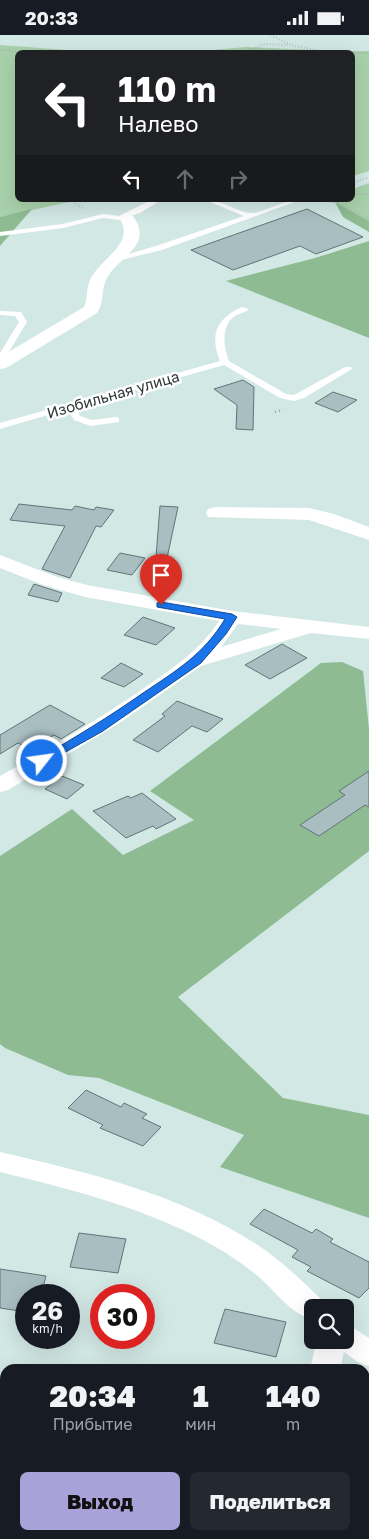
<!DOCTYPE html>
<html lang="ru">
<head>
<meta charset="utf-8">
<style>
  :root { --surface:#171b24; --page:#242831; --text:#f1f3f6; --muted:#9ea1a6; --accent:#a8a2d9 }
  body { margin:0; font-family:"Golos Text",sans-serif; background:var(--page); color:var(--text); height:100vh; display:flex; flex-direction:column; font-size:19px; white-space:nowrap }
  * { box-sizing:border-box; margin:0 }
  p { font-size:16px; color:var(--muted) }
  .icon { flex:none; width:28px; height:28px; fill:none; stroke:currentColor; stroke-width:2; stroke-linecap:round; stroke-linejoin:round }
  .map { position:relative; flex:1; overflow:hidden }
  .side { position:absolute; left:0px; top:1329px; width:370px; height:176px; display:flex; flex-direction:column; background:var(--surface); border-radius:15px 15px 0 0; box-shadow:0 5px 20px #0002 }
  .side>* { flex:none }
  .banner { position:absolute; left:15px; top:15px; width:340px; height:152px; border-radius:8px; box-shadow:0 5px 20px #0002; background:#202124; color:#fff; overflow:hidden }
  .fabs { position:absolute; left:304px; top:1264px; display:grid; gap:10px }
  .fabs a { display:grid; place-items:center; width:50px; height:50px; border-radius:8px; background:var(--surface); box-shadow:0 5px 20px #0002; font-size:25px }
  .speed { position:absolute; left:15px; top:1249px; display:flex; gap:10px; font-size:25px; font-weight:700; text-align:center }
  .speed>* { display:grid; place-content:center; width:65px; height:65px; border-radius:50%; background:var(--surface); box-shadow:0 5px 20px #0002; line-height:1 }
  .speed small { font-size:12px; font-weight:400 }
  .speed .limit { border:8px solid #d22; background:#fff; color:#111 }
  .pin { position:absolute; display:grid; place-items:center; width:42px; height:42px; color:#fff; margin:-51px -21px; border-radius:50% 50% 50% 0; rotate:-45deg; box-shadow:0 0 5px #0007 }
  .pin .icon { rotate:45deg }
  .me { position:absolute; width:55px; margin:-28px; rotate:60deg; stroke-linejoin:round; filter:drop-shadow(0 0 4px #0008) }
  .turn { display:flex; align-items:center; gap:18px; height:105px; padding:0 20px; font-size:22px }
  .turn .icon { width:65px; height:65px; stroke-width:2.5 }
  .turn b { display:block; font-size:35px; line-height:42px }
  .lanes { display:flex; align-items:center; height:48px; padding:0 20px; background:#0003; justify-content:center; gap:25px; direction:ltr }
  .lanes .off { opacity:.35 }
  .eta { display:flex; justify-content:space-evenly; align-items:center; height:85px; text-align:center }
  .eta b { font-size:30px; font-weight:800; line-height:35px }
  .primary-button { display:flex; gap:10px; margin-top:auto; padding:10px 20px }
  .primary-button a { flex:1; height:58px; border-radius:8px; background:var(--accent); color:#111; font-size:20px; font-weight:800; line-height:58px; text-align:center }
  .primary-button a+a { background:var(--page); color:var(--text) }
  .status { display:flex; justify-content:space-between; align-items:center; height:35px; padding:0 25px; background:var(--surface); direction:ltr }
  .status svg { height:14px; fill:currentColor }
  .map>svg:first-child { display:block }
  .green { fill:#a8d1ab }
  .forest { fill:#8ebb92 }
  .building { fill:#a9bec1; stroke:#617477 }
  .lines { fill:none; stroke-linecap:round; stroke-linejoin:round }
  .path-far1 { stroke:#96a7a4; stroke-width:2; stroke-dasharray:0.5 2.5; stroke-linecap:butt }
  .path { stroke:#96a7a4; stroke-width:2.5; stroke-dasharray:1 3; stroke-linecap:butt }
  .lane { fill:#fff; fill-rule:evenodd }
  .street { fill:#fff; fill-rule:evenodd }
  .route { fill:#1a73e8; stroke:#114b97 }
  .labels { text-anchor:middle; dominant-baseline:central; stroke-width:5; stroke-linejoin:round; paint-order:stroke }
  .far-street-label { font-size:15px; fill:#2e3735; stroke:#fff }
</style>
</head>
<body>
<div class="status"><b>20:33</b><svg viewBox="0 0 49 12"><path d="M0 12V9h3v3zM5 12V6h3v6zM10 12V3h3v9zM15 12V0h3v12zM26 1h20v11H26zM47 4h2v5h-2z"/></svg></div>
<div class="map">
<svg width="369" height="1504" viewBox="0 0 369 1504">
  <rect width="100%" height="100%" fill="#d2e8e5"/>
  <path class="green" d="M0,10L95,17L200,16L246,12L337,16H369V136L353,141L352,18H18V165H78L0,182Z
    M369,148V186L335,167L336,165H352L353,154Z"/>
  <path class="forest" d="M335,167L369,186V197L343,182Z
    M32,174L0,211V182Z
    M369,206V303L226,246L315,223Z
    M342,627L363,636L369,694V816L178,962L283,1063L369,1080V1183L220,1132L244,1100L99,1043L68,1040L5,1013L0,1009V821L72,774L123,820L194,785L150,756L321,628Z"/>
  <path class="building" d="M307,174L363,202L316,219L300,211L233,235L191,215Z
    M243,345L254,352L253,395L236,394L237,370L214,354Z
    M333,357L357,365L338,377L315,368Z
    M19,469L72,475L75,471L94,475L96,472L114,475L101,492L96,491L70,543L42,534L65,491L10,485Z
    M160,471L178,472L167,523L156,522Z
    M120,518L145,523L132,540L107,535Z
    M34,549L62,558L58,567L28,560Z
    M143,582L175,593L156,610L124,600Z
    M282,609L307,623L270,644L245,630Z
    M121,628L143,639L124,652L101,643Z
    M177,666L223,684L207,697L192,691L158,717L133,705L165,681L162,679Z
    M50,670L85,689L61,704L54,700L30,714L18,708L0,719V700Z
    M369,736V772L365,770L319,801L300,790L345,760L339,756Z
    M62,741L84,750L67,764L45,754Z
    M142,758L176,784L156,794L153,791L126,803L93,776L128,761L131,763Z
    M86,1055L121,1072L124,1068L147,1079L142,1083L161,1092L143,1111L100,1093L103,1090L68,1073Z
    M264,1174L312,1198L316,1194L333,1204L330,1207L369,1227V1253L359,1263L307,1236L311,1232L292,1222L298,1215L250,1189Z
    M79,1198L126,1204L118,1238L70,1232Z
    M0,1234L46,1241L41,1260H26V1277L0,1273Z
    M225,1274L286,1287L276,1322L214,1308Z"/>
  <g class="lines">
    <path class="path-far1" d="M271,0L291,10L320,16
      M253,14L263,9L288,10
      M0,15L33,18
      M219,18L252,14L331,18
      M352,18H369
      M352,148L369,142
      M352,159H369
      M317,165L335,167L369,184
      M72,166L84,174"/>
    <path class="path" d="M275,377L283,375"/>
    <path class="lane" d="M151,165H161L140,178L127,182L132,184L128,186L103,183L63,193L0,201V197L63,189L103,179L119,181Z
      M205,165C224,165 236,177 251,178C261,179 283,165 300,165L162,215L112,227L108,225L156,211L244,181Z
      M242,272L249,274C245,278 240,278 235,281C221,290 223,312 229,326L286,359L294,360L345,332H351L352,334L304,363L294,366L280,363L224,330L76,372L80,381L92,385L116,382L119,383V387L91,391L74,385L68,374L0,394V388L220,326C209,299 217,283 242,272Z
      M0,276L21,277L27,287L4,325L0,328V318L19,287L15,281L0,280Z"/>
    <path class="street" d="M128,179L133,181C155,212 117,221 106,245C101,256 104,268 97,278L6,333L0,334V322L84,272C88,263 86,254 90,245C101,222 135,210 120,184L123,181Z
      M215,472L309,473L334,479L369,492V505L309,485L208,482L206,478L208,474Z
      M0,520L57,542L87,550L232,576L369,592V604L311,598L201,631L118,689L8,755L0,757V741C47,715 92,688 137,658C167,637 199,617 219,586L85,562L43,550L0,533ZM238,589L281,594L221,612Z
      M0,1117C91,1138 187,1161 265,1215C286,1230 304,1248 322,1265L326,1272H312V1284C292,1280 275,1256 259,1242C246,1231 231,1221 216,1212C149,1174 74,1155 0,1137Z
      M345,1290L355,1294L369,1303V1331L358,1327L344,1317L340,1334H310L317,1305H345Z
      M283,1500H315V1504H283Z"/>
  </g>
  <path class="route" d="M161,567L232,579L237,582L226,599L201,628L103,696L46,728H38L37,726L38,724C74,703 109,682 143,658C176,636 204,619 225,584L157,572V568Z"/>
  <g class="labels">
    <g class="far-street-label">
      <text transform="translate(113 359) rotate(-16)">Изобильная улица</text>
    </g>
  </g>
</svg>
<div class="fabs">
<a><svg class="icon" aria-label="search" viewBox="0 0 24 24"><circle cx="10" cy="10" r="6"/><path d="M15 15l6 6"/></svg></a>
</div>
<div class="speed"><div>26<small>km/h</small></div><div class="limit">30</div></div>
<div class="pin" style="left:161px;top:570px;background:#d93025"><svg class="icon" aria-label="arrive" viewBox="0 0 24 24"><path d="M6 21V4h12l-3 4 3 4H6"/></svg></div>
<svg class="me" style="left:42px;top:726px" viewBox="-20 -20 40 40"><circle r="17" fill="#1a73e8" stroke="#fff" stroke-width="3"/><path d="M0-11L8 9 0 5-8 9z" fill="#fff"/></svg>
<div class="banner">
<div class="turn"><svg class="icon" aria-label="left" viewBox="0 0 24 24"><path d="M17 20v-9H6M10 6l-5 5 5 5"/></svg><div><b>110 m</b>Налево</div></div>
<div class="lanes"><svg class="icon" aria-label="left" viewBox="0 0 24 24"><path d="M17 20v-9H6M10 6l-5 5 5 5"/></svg><svg class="icon off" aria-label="ahead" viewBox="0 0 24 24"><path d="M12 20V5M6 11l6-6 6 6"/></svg><svg class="icon off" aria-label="right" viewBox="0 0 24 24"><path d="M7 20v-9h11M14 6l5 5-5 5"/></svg></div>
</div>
<section class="side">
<div class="eta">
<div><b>20:34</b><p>Прибытие</p></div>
<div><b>1</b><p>мин</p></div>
<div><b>140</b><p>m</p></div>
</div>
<div class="primary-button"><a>Выход</a><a>Поделиться</a></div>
</section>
</div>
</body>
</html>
